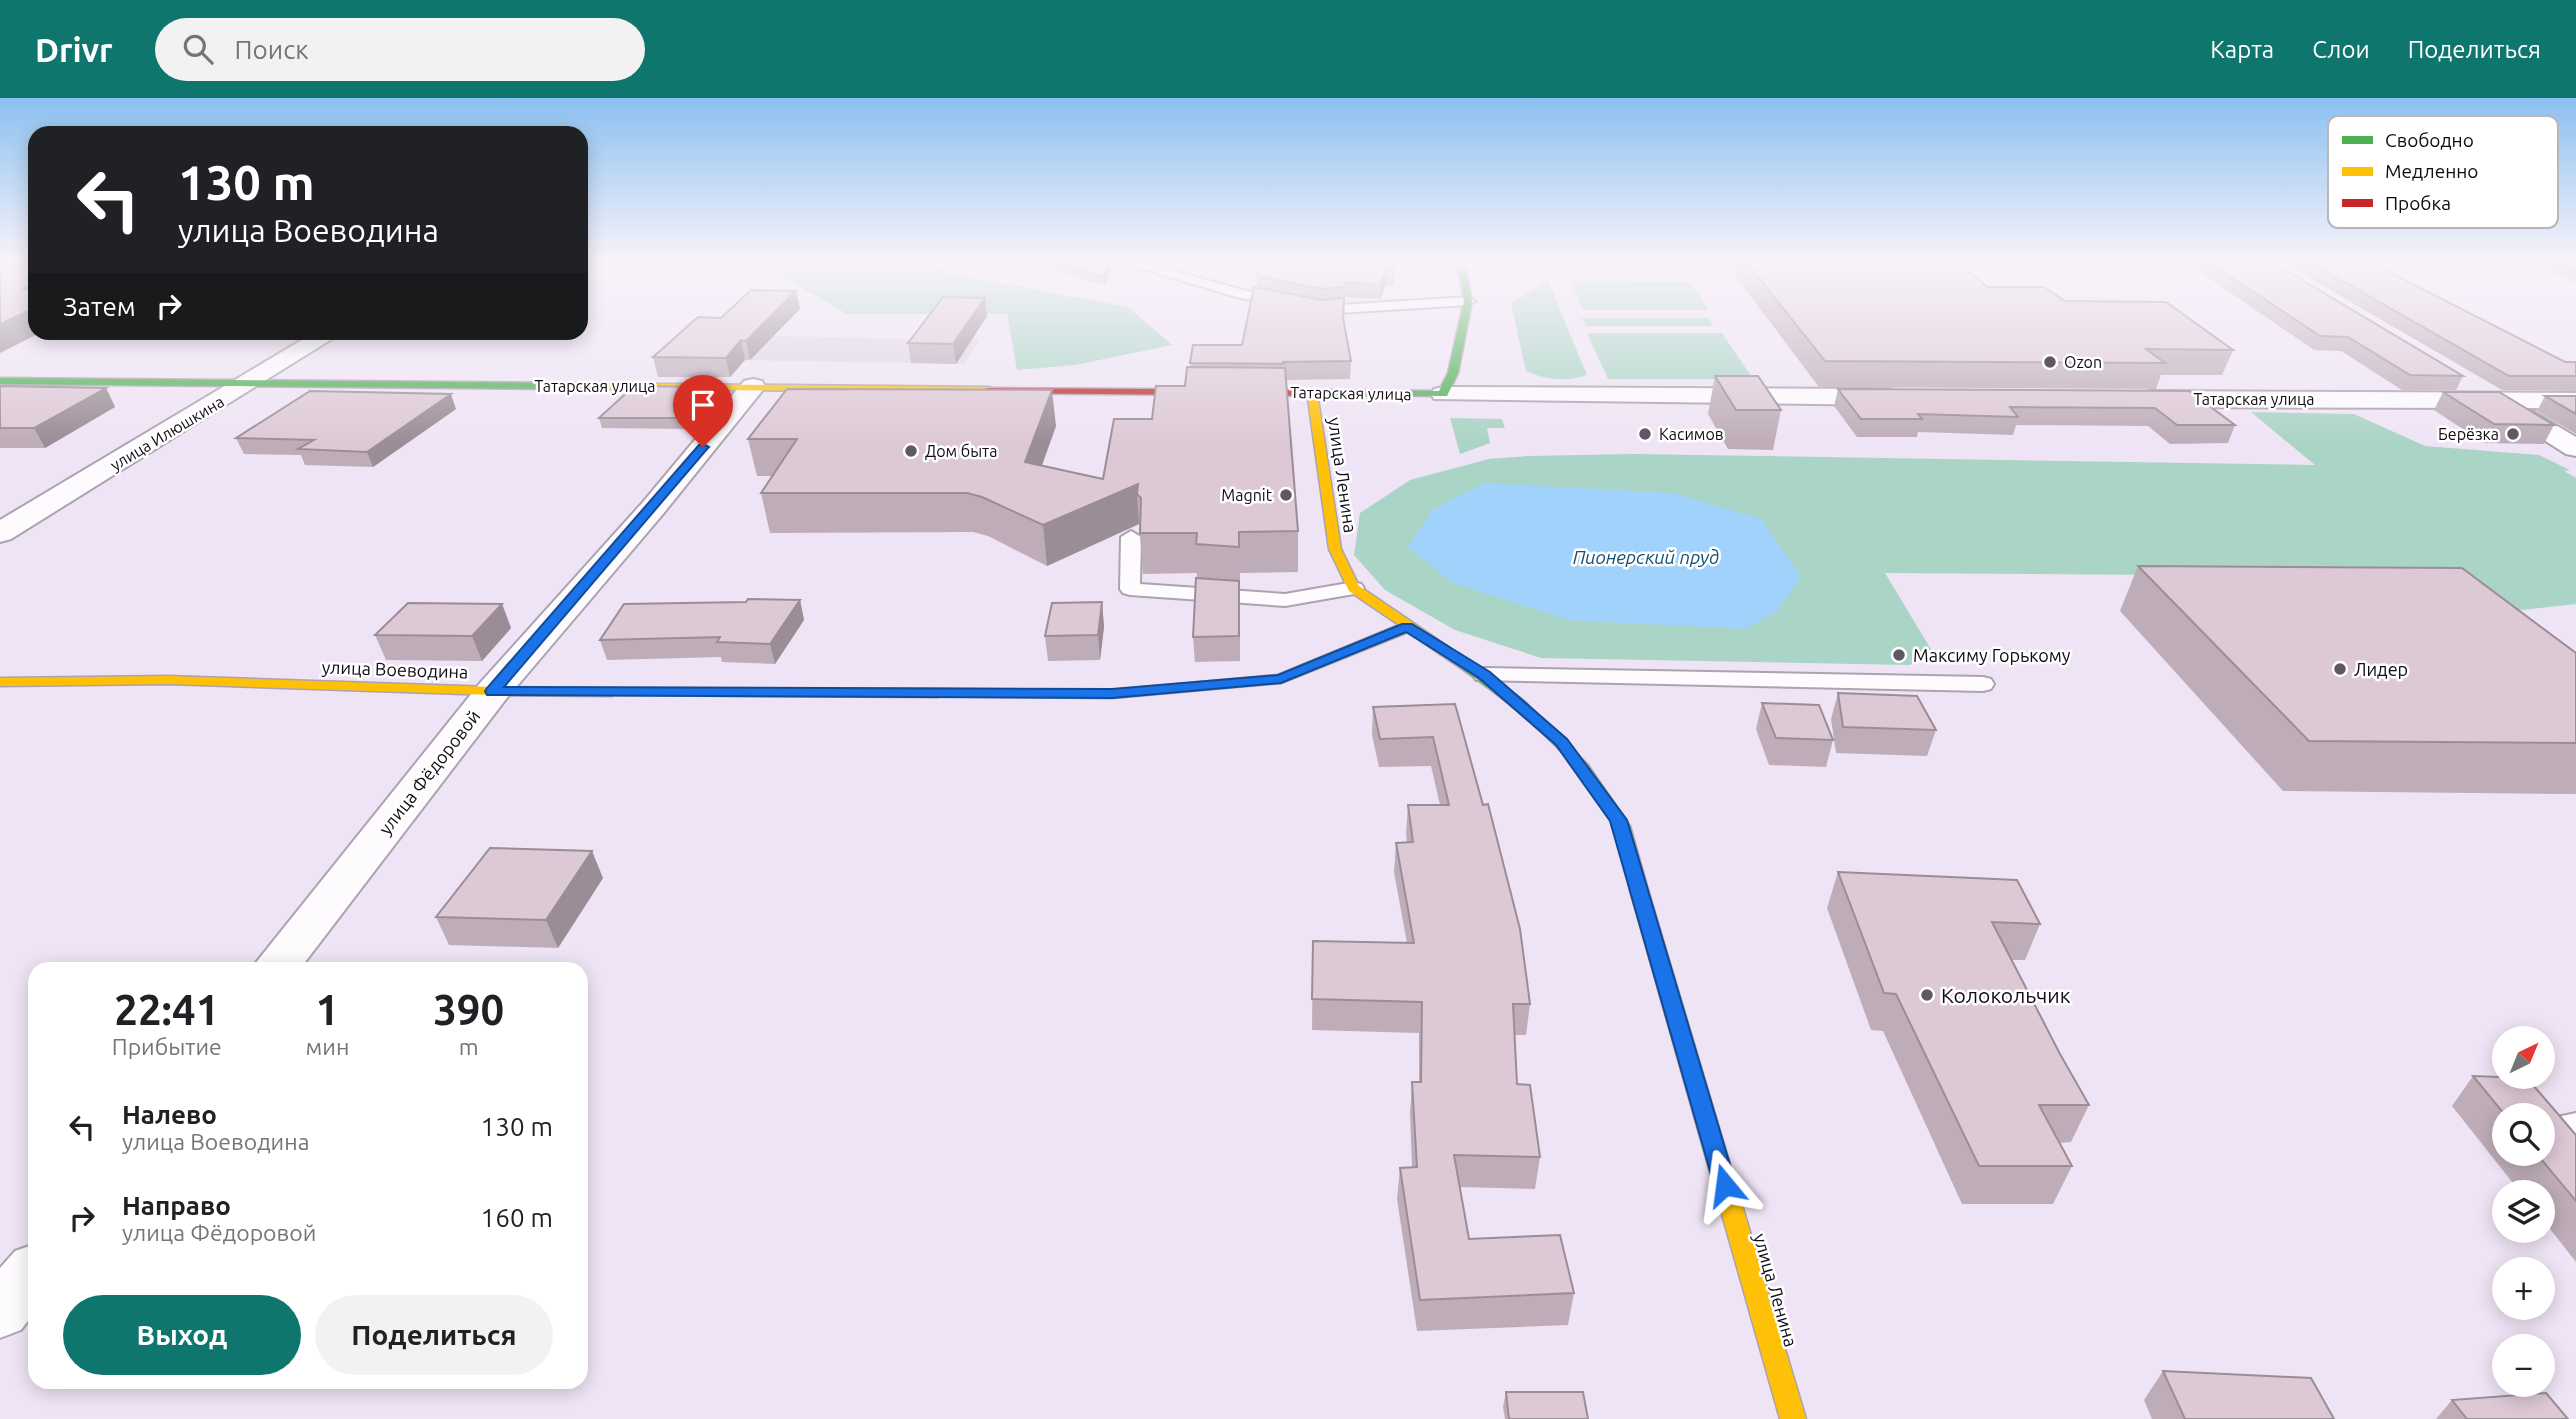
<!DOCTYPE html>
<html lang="ru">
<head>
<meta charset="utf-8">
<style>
  :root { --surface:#fff; --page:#f2f2f2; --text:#202124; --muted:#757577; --accent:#0f766e }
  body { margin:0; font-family:Ubuntu,sans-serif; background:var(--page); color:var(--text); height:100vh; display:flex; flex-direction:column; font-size:26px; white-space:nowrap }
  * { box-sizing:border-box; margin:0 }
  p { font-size:23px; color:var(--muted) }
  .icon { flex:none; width:38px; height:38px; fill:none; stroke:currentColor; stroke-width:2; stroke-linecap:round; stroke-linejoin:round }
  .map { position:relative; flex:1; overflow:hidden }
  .sheet { position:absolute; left:28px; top:864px; width:560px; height:427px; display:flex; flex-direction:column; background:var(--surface); border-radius:21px; box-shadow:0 4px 18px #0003 }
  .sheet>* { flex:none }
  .hud { position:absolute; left:28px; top:28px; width:560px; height:214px; border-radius:21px; box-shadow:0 4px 18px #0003; background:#202124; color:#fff; overflow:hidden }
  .needle { width:46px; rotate:43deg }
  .controls { position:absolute; left:2492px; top:928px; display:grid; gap:14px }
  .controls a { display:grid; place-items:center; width:63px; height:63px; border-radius:50%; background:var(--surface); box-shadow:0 4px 18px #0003; font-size:35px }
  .pin { position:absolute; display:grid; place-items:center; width:60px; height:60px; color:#fff; margin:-72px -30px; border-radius:50% 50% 50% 0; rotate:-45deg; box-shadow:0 0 7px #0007 }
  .pin .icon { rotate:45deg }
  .me { position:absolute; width:77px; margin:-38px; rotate:344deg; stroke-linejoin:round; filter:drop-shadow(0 0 5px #0008) }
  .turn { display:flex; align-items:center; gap:24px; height:147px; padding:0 35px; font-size:32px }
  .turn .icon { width:91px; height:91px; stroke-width:2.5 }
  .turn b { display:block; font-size:49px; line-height:60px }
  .then { display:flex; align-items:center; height:66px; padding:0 35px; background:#0003; gap:14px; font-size:26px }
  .eta { display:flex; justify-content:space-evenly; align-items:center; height:119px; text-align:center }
  .eta b { font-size:42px; font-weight:600; line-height:49px }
  .cta { display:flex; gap:14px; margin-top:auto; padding:14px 35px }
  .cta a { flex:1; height:80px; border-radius:42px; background:var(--accent); color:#fff; font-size:28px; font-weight:600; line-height:80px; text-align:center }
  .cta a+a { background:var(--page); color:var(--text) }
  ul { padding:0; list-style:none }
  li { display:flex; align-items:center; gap:21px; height:91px; padding:0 35px }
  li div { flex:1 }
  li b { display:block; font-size:26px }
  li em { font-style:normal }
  header { display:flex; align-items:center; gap:42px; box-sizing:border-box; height:98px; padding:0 35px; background:var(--accent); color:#fff }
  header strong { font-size:33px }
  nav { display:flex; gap:38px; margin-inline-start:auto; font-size:24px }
  .search { width:490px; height:63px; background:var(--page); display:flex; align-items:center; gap:18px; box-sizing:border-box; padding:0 24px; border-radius:38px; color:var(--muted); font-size:26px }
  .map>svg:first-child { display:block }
  .education { fill:#e0d4e6 }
  .green { fill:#aad4c5 }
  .water { fill:#a1d2fb }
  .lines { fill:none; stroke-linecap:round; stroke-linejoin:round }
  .lane-casing { stroke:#aba3b0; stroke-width:4 }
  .street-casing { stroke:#aba3b0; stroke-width:4 }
  .fast-casing { stroke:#aba3b0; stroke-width:3 }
  .slow-casing { stroke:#aba3b0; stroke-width:3 }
  .jam-casing { stroke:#aba3b0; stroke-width:3 }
  .lane { fill:#fdfbfe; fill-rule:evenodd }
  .street { fill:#fdfbfe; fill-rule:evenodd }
  .fast { fill:#4caf50; fill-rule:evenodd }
  .slow { fill:#ffc107; fill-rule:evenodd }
  .jam { fill:#c62828; fill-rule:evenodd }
  .wall { fill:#beadb8; fill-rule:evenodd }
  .shaded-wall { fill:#9b8d96 }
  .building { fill:#ddc9d6; stroke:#9b8d96; stroke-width:2 }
  .route { fill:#1a73e8; stroke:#114b97; stroke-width:2 }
  .poi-dot { fill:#5f5763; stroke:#fff; stroke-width:2.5 }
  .labels { text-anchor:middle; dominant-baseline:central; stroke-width:5; stroke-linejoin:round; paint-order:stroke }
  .far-poi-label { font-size:16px; fill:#110b14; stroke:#fff; text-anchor:start }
  .far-street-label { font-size:16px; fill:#110b14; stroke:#fff }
  .street-label { font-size:18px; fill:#110b14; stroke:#fff }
  .poi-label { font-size:18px; fill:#110b14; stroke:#fff; text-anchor:start }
  .water-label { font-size:19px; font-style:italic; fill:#195173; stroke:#fff }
  .near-poi-label { font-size:21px; fill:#110b14; stroke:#fff; text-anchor:start }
  .key { fill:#fff; stroke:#b8b6b8; stroke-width:2 }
  .key-label { font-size:19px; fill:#110b14 }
</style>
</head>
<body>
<header>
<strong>Drivr</strong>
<div class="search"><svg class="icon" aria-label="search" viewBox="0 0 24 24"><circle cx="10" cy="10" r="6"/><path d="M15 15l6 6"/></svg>Поиск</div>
<nav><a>Карта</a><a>Слои</a><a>Поделиться</a></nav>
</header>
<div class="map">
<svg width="2576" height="1321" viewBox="0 0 2576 1321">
  <rect width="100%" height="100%" fill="#efe4f5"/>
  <path class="education" d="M755,211H800L774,238L928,241L987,218L972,241H980L964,266L678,261Z"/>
  <path class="green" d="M753,161H926L947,175L1128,209L1172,247L1075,267L1017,272L1007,216H847Z
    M1494,161H1548L1552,171L1496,168Z
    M1561,161H1671L1676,168L1663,172H1565Z
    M1548,183L1587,277C1567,284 1546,282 1526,273L1511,205Z
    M1570,183L1689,184L1709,212H1584Z
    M1582,220H1708L1714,228H1586Z
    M1587,235H1722L1753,281H1608Z
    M2251,314L2354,316L2425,348L2539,357L2570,372L2564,373L2576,380V506L2513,513L2435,479L1885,475L1932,553L1910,567L1541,560L1455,532L1385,492L1354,457L1360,415L1410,382L1489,361L1528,358L1633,356L2315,367Z
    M1450,320L1502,321L1505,330H1487L1490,345L1460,356Z"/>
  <path class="water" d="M1485,385L1673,395L1761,421L1801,479L1777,513L1745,531L1568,522L1453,485L1408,449L1432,412Z"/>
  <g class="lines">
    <defs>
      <path id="lane" d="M1110,161H1131L1243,192L1322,208L1468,199L1475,203L1468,207L1322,216L1236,199Z
        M1131,433L1141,439L1140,486L1285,496L1354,484L1361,486L1364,490L1361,494L1354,496L1285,508L1130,497L1123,495L1120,491L1121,439Z
        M1484,570L1983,579L1991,581L1994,586L1991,591L1983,593L1476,582L1473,577L1476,572Z
        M2576,1015V1082L2564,1078L2543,1050V1022Z"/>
      <path id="street" d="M315,234H343L11,441L0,444V422Z
        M753,281L762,283L765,288L762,293L663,416L506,601L299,872H250L480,585L643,404L744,283Z
        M1443,289L1889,291L1898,294L1902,299L1898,304L1889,307L1434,301L1431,296L1434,291Z
        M2149,293L2576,295V311L2527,310L2576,339V358L2566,356L2494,310L2149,309L2140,306L2136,301L2140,296Z
        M35,1146V1214L21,1232L0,1240V1170L15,1153Z"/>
      <path id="fast" d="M1456,161H1464L1472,203L1458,275L1447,298L1328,297L1327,295L1332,292L1439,293L1448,275L1464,203Z
        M0,280L563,285L568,288L563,291L0,286Z
        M1445,549L1475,566L1524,603L1588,667L1630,728L1648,792L1645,796H1633L1630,792C1625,769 1622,746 1612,724C1580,657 1501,596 1440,556L1438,553L1440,550Z
        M612,590L938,591L945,595L938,599L607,597L605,594L607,591Z"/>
      <path id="slow" d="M563,285L990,289L995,292L990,295L559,290L558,288Z
        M1312,291L1317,294L1341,451L1359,488L1450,550L1452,553L1450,556H1440L1408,534L1281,585L1112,600L933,598L931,595L938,591L1112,592L1278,577L1399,527L1349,493L1329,451L1307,294Z
        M169,578L493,589L612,590L619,594L612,598L493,597L169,586L0,588V580Z
        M1639,786L1645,788L1648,792L1806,1321H1780L1630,792L1633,788Z"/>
      <path id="jam" d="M986,290L1332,292L1337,295L1332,298L990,295L985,292Z"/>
    </defs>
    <use href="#lane" class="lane-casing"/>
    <use href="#street" class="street-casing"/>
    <use href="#fast" class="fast-casing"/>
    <use href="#slow" class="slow-casing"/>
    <use href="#jam" class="jam-casing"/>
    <use href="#lane" class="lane"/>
    <use href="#street" class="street"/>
    <use href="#fast" class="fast"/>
    <use href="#slow" class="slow"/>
    <use href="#jam" class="jam"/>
  </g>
  <path class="wall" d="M1013,161H1113V165L1105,187Z
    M1720,161H1953L1988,189L2065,203L2233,252L2222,277H2161L2156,291L1819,289L1730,171H1727Z
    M2150,161H2267L2463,278L2456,292H2402L2341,253L2314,252L2184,163H2152Z
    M2277,161H2366V162L2565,264H2576V293L2502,292Z
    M2523,161H2576V184H2574Z
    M1395,172L1394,187H1386L1380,201L1345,199L1344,224L1351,263L1350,281L1286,282L1298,433V474L1240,475V563L1195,564L1193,539L1197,475L1143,476L1139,426L1047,468L988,438L973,434L770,435L761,395L772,378H757L748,341L1056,328L1042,368L1103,381L1152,321L1185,288L1191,269L1190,265L1242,247L1257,189V178Z
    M985,200L987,218L956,266L911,265L908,245Z
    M800,211L750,262H745L730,279H658L653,259L721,220Z
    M1715,278L1781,312L1773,352L1728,351L1708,316Z
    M0,288L106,290L115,309L45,350H0Z
    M711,289L714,299L687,331L602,330L599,320Z
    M1838,291L2189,293L2235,327L2228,345L2170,346L2148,328L2016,327L2013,337L1918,334L1917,339H1857L1834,308Z
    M2443,294L2554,327L2544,346L2484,345L2434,312Z
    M2545,298H2576V336L2537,313Z
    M456,311L373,369L305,367L301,357L244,356L236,340Z
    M2138,468L2576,555V696L2283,693L2120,513Z
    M800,502L804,522L775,566L722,564L721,559L607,562L600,542Z
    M1102,504L1104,529L1100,562L1048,563L1045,538Z
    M502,506L511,530L482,563L386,562L375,537Z
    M1838,595L1936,632L1927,658L1836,655L1831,621Z
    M1762,605L1833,642L1826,669L1769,667L1756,631Z
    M1455,606L1530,906L1526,937H1515L1517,986L1540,1059L1535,1091L1460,1089L1469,1141L1574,1195L1568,1227L1417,1233L1397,1101L1400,1070L1412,1069L1410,1015L1412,984H1419V935L1312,932L1313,843L1407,845L1394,774L1396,745H1407L1406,736L1408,707H1440L1431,668L1379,669L1372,637L1373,609Z
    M1838,774L2040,826L2025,862H2011L2060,956L2089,1007L2071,1044L2059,1045L2072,1068L2053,1106H1962L1883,933L1871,932L1827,810Z
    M603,780L558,850L449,847L436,819Z
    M2473,978L2576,1037V1164L2543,1122V1094H2520L2452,1008ZM2504,1017L2543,1055H2504Z
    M2163,1273L2334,1321H2152L2144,1302Z
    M1506,1294L1588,1321H1505L1503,1309Z
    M2452,1302L2568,1321H2436Z"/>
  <path class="shaded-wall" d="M1110,161H1113V165L1105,187L1104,178Z
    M1387,172L1386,187L1380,201V187Z
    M35,185V234H42L0,255V226L22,191Z
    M796,193L800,211L750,262L746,243Z
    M985,200L987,218L956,266L953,246Z
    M741,242L745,262L730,279L726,260Z
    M711,289L714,299L687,331L685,320Z
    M106,290L115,309L45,350L34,330Z
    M1052,292L1056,328L1029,402L1025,364Z
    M451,296L456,311L373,369L367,354Z
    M1138,386L1137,396L1139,426L1047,468L1043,427Z
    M800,502L804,522L775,566L770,546Z
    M1102,504L1104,529L1100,562L1098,537Z
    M502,506L511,530L482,563L472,538Z
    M592,753L603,780L558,850L546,822Z"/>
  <path class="building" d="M0,161H35V168H33H35V185L22,191H35V210L0,226Z
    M1044,161H1110L1104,178Z
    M1261,161H1395V172H1387L1380,187L1346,184L1345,189L1322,191L1257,178Z
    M1744,161H1953L1988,189H2044L2065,203L2166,204L2233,252L2146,251L2165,265L1825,263Z
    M2204,161H2267L2463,278L2410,277L2348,239L2320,238Z
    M2304,161H2364L2565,264H2576V278H2509Z
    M2548,161H2576V174Z
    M1254,189L1322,202L1344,200L1343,220L1351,263L1283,264L1284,266L1190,265L1193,247H1242Z
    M751,192L796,193L746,243L741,242L726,260L653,259L698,219L721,220Z
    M943,199L985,200L953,246L908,245Z
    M1187,269L1285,270L1298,433L1239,434V449L1196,446L1197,435H1140L1141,400L1137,396L1138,386L1043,427L982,399L967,395H761L797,341H748L787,291L1052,292L1025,364L1103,381L1114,321H1152L1156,288H1185Z
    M1715,278H1758L1781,312H1736Z
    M0,288L106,290L34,330H0Z
    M634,288L711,289L685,320H599Z
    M1838,291L2189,293L2235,327H2177L2155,310L2010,309L2018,319L1918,316L1922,321H1861Z
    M310,293L451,296L367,354L298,351L314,342L236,340Z
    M2443,294H2499L2554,327L2494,326Z
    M2545,298H2576V316Z
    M2138,468L2462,470L2576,555V645L2309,643Z
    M1196,480L1239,483V538L1193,539Z
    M748,501L800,502L770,546L717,544L720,539L600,542L624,506L746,504Z
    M1102,504L1098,537L1045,538L1052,505Z
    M408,505L502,506L472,538L375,537Z
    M1838,595L1917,598L1936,632L1843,629Z
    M1762,605L1819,607L1833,642L1776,640Z
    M1455,606L1483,707L1488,706L1520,831L1530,906H1513L1517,986L1530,987L1540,1059L1454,1057L1469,1141L1560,1137L1574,1195L1420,1202L1400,1070L1417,1069L1412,984H1421L1422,904L1312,901L1313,843L1414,845L1396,745L1413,744L1408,707H1449L1433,639L1380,641L1373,609Z
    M490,750L592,753L546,822L436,819Z
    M1838,774L2017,782L2040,826L1992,824L2060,956L2089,1007H2039L2072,1068H1979L1896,896L1884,895Z
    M2473,978L2527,980L2576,1037V1103L2536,1055H2543V1017H2505Z
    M2163,1273L2311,1280L2334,1321H2185Z
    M1506,1294H1583L1588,1321H1509Z
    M2546,1295L2568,1321H2467L2452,1302Z"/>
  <linearGradient id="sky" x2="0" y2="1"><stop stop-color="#8bc0f0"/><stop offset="0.47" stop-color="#f8f3fa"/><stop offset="1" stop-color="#f8f3fa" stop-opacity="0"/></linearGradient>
  <rect width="2576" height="346" fill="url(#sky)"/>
  <path class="route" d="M703,346L709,349L707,351L504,589L1112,591L1278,577L1402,526H1412L1490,574L1567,641L1627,722L1736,1087L1733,1093L1725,1096L1717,1093L1714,1087L1610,723L1556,647L1479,580L1406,534L1281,585L1112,600L487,597L485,593L487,590L699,347Z"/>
  <g class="poi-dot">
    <circle cx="2050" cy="264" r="7"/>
    <circle cx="1645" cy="336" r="7"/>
    <circle cx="2513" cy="336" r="7"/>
    <circle cx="911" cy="353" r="7"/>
    <circle cx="1286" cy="397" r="7"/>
    <circle cx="1899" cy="557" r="7"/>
    <circle cx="2340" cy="571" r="7"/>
    <circle cx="1927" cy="897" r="7"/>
  </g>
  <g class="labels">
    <g class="far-poi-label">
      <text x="2064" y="264">Ozon</text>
      <text x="1659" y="336">Касимов</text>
      <text x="2499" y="336" text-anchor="end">Берёзка</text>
      <text x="925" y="353">Дом быта</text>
      <text x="1272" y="397" text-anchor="end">Magnit</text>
    </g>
    <g class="far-street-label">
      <text x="595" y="288">Татарская улица</text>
      <text transform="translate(1351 295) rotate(1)">Татарская улица</text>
      <text x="2254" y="301">Татарская улица</text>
      <text transform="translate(167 335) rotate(-31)">улица Илюшкина</text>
    </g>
    <g class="street-label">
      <text transform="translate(1343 377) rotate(82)">улица Ленина</text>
      <text transform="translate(395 571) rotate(2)">улица Воеводина</text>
      <text transform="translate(429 674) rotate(-52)">улица Фёдоровой</text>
      <text transform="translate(1776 1192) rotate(74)">улица Ленина</text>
    </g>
    <g class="poi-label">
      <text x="1913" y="557">Максиму Горькому</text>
      <text x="2354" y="571">Лидер</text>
    </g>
    <g class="water-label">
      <text x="1646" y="459">Пионерский пруд</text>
    </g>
    <g class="near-poi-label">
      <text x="1941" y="897">Колокольчик</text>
    </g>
  </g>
  <rect x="2328" y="18" width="230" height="112" rx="10" class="key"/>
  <rect x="2342" y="38" width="31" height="8" fill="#4caf50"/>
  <rect x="2342" y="69" width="31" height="9" fill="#ffc107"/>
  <rect x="2342" y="101" width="31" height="8" fill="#c62828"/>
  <g class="key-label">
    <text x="2385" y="49">Свободно</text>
    <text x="2385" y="80">Медленно</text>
    <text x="2385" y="112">Пробка</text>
  </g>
</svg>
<div class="controls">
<a><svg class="needle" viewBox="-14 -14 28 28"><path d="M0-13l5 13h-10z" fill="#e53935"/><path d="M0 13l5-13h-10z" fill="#757577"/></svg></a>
<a><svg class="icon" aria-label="search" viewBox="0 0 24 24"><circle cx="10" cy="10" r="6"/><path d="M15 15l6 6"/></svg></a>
<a><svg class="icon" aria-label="layers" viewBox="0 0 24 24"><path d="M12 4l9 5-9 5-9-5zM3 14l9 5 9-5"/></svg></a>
<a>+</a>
<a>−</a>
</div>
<div class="pin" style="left:703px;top:349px;background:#d93025"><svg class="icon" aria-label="arrive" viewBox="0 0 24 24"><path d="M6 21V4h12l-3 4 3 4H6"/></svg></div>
<svg class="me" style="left:1725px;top:1087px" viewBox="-20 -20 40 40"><path d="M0-17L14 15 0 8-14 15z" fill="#1a73e8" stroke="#fff" stroke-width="4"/></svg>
<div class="hud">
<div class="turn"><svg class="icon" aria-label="left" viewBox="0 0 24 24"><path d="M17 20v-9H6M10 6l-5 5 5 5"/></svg><div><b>130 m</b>улица Воеводина</div></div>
<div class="then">Затем<svg class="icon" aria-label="right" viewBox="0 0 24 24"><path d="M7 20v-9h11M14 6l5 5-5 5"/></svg></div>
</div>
<section class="sheet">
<div class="eta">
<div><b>22:41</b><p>Прибытие</p></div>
<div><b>1</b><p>мин</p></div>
<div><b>390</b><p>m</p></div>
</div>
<ul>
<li><svg class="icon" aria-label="left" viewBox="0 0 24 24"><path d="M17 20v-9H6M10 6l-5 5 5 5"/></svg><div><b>Налево</b><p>улица Воеводина</p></div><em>130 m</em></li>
<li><svg class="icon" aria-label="right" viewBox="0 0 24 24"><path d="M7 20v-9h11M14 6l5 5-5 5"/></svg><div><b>Направо</b><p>улица Фёдоровой</p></div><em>160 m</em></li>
</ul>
<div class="cta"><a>Выход</a><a>Поделиться</a></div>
</section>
</div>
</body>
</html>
